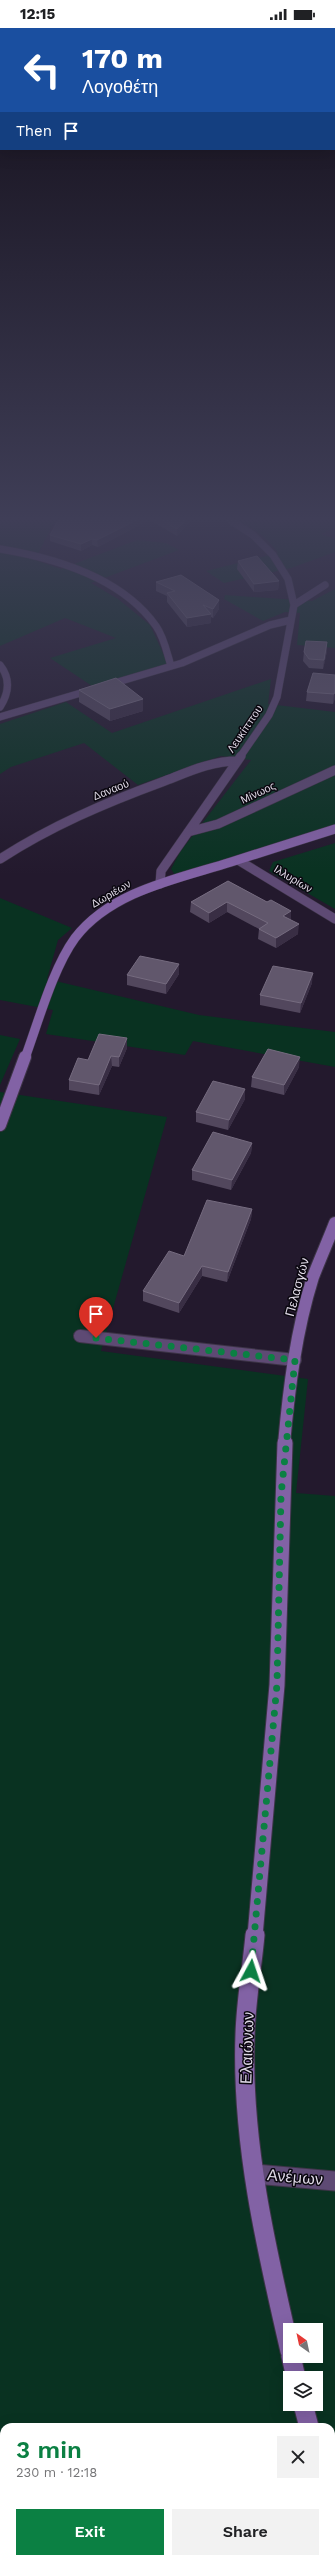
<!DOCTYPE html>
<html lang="en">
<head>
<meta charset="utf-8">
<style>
  :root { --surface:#fff; --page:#f2f2f2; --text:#202124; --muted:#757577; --accent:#0b8043 }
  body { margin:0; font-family:"Work Sans",sans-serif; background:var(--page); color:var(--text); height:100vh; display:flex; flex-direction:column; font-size:15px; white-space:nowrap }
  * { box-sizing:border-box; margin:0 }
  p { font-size:13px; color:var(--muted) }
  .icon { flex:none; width:22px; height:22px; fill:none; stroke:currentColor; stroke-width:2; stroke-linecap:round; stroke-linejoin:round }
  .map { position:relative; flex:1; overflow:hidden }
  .drawer { position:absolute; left:0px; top:2395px; width:335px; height:140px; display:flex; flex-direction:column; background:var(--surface); border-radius:12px 12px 0 0; box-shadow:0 4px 16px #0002 }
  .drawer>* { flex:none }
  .guide { position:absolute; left:0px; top:0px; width:335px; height:122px; box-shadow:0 4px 16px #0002; background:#1a4fa0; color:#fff; overflow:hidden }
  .needle { width:26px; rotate:327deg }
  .tools { position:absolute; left:283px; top:2295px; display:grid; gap:8px }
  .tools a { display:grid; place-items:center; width:40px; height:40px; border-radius:0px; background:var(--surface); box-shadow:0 4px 16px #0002; font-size:20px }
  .pin { position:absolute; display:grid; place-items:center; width:34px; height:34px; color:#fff; margin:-41px -17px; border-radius:50% 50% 50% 0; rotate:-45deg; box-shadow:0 0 4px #0007 }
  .pin .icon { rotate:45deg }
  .me { position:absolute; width:44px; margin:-22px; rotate:5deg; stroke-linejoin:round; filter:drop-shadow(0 0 3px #0008) }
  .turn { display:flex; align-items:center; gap:14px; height:84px; padding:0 16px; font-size:18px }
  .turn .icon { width:52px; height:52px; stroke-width:2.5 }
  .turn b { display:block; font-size:28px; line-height:34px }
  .then { display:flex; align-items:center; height:38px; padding:0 16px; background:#0003; gap:8px; font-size:15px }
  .round { display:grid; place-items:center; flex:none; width:42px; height:42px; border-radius:0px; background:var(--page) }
  .overview { display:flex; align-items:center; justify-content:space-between; height:68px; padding:0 16px }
  h1 { font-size:24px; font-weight:600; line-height:30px; color:var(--accent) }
  .primary-button { display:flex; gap:8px; margin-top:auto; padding:8px 16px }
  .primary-button a { flex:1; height:46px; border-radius:0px; background:var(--accent); color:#fff; font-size:16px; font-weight:600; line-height:46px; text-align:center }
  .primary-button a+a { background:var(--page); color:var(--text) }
  .status { display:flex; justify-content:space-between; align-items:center; height:28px; padding:0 20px; background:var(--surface); direction:ltr }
  .status svg { height:11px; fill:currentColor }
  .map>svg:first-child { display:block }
  .green { fill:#093221; fill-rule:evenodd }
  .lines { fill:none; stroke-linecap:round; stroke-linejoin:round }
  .street-far3-casing { stroke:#3d3447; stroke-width:8 }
  .street-far2-casing { stroke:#3d3447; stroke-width:10 }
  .street-far1-casing { stroke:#3d3447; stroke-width:14 }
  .street-casing { stroke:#3d3447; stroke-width:21 }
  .secondary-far3-casing { stroke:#3d3447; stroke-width:10 }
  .secondary-far2-casing { stroke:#3d3447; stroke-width:14 }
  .secondary-far1-casing { stroke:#3d3447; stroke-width:17 }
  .secondary-casing { stroke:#3d3447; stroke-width:21 }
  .street-far3 { stroke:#5e4a74; stroke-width:7 }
  .street-far2 { stroke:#5e4a74; stroke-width:9 }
  .street-far1 { stroke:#5e4a74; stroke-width:12 }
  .street { stroke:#5e4a74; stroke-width:19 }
  .secondary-far3 { stroke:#8262a5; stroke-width:9 }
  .secondary-far2 { stroke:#8262a5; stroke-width:12 }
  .secondary-far1 { stroke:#8262a5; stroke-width:15 }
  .secondary { stroke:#8262a5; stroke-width:19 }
  .wall { fill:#52475d }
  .shaded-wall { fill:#392e44 }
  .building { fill:#61576c; stroke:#756b7f }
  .route { stroke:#0b8043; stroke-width:7; stroke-dasharray:0 12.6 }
  .labels { text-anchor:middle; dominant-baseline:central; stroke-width:3; stroke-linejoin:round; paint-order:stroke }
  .far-street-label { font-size:11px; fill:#dfd9e6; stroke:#0a070f }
  .street-label { font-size:13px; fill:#dfd9e6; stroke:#0a070f }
  .near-street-label { font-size:16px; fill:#dfd9e6; stroke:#0a070f }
</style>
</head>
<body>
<div class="status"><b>12:15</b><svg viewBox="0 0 49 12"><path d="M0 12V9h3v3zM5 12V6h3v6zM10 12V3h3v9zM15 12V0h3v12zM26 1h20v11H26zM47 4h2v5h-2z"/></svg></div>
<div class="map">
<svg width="335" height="2535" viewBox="0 0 335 2535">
  <rect width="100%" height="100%" fill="#23192d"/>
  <path class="green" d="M0,492H55L35,532L61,541L137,512L166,515L179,522L91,555L118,571L150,597L168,636L92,658L50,630L116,610L65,590L0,618Z
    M237,492H335V500L321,506L335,511V524L291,540L224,555L206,543L278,525C267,509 254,500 237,492Z
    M335,561V620L297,617L300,585L285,584L263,593L224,571L225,567L312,573Z
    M271,651L268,676L335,684V797L175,847L171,841L180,824L251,732L221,728L138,757L84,715L11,739L0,746V696L66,674L112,705Z
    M335,815V881L269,843L273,834Z
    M0,870L72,900L58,912L47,951L199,987L335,1004V1039L193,1013L185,1027L46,1006L53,982L0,972Z
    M0,1007L20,1011L0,1057Z
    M0,1064L167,1089L101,1323L308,1351L296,1465L335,1468V2535H0ZM290,2302H316V2328H290ZM290,2350H316V2376H290ZM4,2399H331V2531H4Z"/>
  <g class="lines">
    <defs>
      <path id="street-far3" d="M230,492L253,507L273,527L288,551L294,577L277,669L269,687L240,729
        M0,521C55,530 122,550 156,598C164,609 167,625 171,638
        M294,577L325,557
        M0,637C11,651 9,665 0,679
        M0,689L182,635L270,597L291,592"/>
      <path id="street-far2" d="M188,804L218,796L335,742
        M0,831C51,798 105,775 162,754C186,745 210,733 237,733
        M238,832L335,891
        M160,856L161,843L241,728"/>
      <path id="street-far1" d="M80,1308L295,1332"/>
      <path id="street" d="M255,2146L335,2153"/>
      <path id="secondary-far3" d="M25,1030C38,995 53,940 75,910C111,863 177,851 231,834C266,823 300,812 335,801"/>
      <path id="secondary-far2" d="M0,1097L25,1029
        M284,1416C289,1360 296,1303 313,1249C320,1231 328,1213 335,1195"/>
      <path id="secondary-far1" d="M255,1908L277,1657L285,1415"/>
      <path id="secondary" d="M255,1907C252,1940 246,1973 245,2006C241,2112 266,2220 290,2323
        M291,2328L296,2350
        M303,2376L309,2399
        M331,2485L335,2500"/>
    </defs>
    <use href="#street-far3" class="street-far3-casing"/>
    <use href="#street-far2" class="street-far2-casing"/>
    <use href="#street-far1" class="street-far1-casing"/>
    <use href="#street" class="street-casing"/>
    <use href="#secondary-far3" class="secondary-far3-casing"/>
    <use href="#secondary-far2" class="secondary-far2-casing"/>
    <use href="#secondary-far1" class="secondary-far1-casing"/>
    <use href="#secondary" class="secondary-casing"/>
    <use href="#street-far3" class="street-far3"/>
    <use href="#street-far2" class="street-far2"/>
    <use href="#street-far1" class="street-far1"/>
    <use href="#street" class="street"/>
    <use href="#secondary-far3" class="secondary-far3"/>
    <use href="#secondary-far2" class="secondary-far2"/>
    <use href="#secondary-far1" class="secondary-far1"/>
    <use href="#secondary" class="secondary"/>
  </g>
  <path class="wall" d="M58,492H149L98,519L92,517L81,523L50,513V507Z
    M150,492H191L177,508Z
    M238,533L279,553L278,562L254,564L237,541Z
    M156,554L219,572V581L213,590L211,589V595L187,599L167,574V568L156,563Z
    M327,623L323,641L309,640L303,633L304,624Z
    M335,647V670L333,676L306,673L307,664Z
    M79,662L143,671V683L110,693L79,674Z
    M228,853L267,874L291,883V892L298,906L276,920L258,911L259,901L227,884L209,895L190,884L191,874Z
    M179,936V946L166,966L127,957V947Z
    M312,955L300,985L260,977V967Z
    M127,1020L119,1039L112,1038L99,1067L69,1062V1052L88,1032Z
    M299,1039L284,1067L251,1059L252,1049Z
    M245,1071L228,1102L196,1094V1084Z
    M252,1115L251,1125L231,1162L192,1152V1142Z
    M252,1181L251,1191L227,1254L202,1248L179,1285L143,1273V1263L184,1228Z"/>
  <path class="shaded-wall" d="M137,492H149L98,519L97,512Z
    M186,492H191L177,508V501Z
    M92,511V517L81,523V516Z
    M279,553L278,562L254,564V556Z
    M219,572V581L213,590V581Z
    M211,586V595L187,599V590Z
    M327,614V623L323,641L324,632Z
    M335,664V670L333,676L334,666Z
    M143,671V683L110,693V681Z
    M227,874V884L209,895V885Z
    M291,883V893L283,888Z
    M299,896L298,906L276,920V910Z
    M179,936V946L166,966V956Z
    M313,945L312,955L300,985L301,975Z
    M127,1010V1020L119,1039V1029Z
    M111,1028L112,1038L99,1067V1057Z
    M300,1029L299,1039L284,1067V1057Z
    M245,1061V1071L228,1102L229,1092Z
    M252,1115L251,1125L231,1162L232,1152Z
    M252,1181L251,1191L227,1254L228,1244Z
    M202,1238V1248L179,1285V1275Z"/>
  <path class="building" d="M58,492H137L97,512L92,511L81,516L50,507Z
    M161,492H186L177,501Z
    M257,528L279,553L254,556L238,533Z
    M181,547L219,572L213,581L203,577L211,586L187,590L167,565L175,563L156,554Z
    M306,613L327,614L324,632L309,631L304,624Z
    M313,645L335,647V664L334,666L307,664Z
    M116,650L143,671L110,681L79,662Z
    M228,853L267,874L271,872L291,883L283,888L299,896L276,910L259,901L268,895L227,874L209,885L191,874Z
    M140,928L179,936L166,956L127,947Z
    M273,938L313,945L301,975L260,967Z
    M99,1006L127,1010L119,1029L111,1028L99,1057L69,1052L78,1030L88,1032Z
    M268,1021L300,1029L284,1057L252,1049Z
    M213,1053L245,1061L229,1092L196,1084Z
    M213,1104L252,1115L232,1152L192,1142Z
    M207,1172L252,1181L228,1244L202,1238L179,1275L143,1263L169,1223L184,1228Z"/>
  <linearGradient id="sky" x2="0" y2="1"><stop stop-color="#130e19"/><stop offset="0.58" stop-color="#3f3e57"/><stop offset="1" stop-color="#3f3e57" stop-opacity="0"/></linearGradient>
  <rect width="335" height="847" fill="url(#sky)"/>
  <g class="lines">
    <path class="route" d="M96,1310L295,1332L281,1467L277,1656L251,1943"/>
  </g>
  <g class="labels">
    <g class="far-street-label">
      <text transform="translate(245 701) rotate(-56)">Λευκίππου</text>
      <text transform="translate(111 762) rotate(-22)">Δαναού</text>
      <text transform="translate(258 765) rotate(-25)">Μίνωος</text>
      <text transform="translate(293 851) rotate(31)">Ιλλυρίων</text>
      <text transform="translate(111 866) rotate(-30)">Δωριέων</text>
    </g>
    <g class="street-label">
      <text transform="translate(297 1259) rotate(-75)">Πελασγών</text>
    </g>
    <g class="near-street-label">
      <text transform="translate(247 2020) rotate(-88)">Ελαιώνων</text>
      <text transform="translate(295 2149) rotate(5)">Ανέμων</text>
    </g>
  </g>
</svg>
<div class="tools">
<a><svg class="needle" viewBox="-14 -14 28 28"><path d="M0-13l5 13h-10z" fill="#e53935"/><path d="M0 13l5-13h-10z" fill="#757577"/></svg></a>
<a><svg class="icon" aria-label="layers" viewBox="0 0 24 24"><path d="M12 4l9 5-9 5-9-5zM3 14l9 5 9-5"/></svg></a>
</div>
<div class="pin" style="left:96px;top:1310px;background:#d93025"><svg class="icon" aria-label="arrive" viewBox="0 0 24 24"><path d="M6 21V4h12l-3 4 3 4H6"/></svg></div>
<svg class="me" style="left:251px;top:1943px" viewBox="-20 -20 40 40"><path d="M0-17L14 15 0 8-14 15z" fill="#0b8043" stroke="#fff" stroke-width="4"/></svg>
<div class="guide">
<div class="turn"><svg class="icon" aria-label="left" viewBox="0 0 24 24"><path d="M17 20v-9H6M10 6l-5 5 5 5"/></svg><div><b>170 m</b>Λογοθέτη</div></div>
<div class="then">Then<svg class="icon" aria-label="arrive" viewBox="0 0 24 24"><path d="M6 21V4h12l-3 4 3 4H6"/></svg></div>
</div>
<section class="drawer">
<div class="overview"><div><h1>3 min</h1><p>230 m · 12:18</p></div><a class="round"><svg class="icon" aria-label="close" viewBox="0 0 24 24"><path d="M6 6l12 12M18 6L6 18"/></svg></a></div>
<div class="primary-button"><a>Exit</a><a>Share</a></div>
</section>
</div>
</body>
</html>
